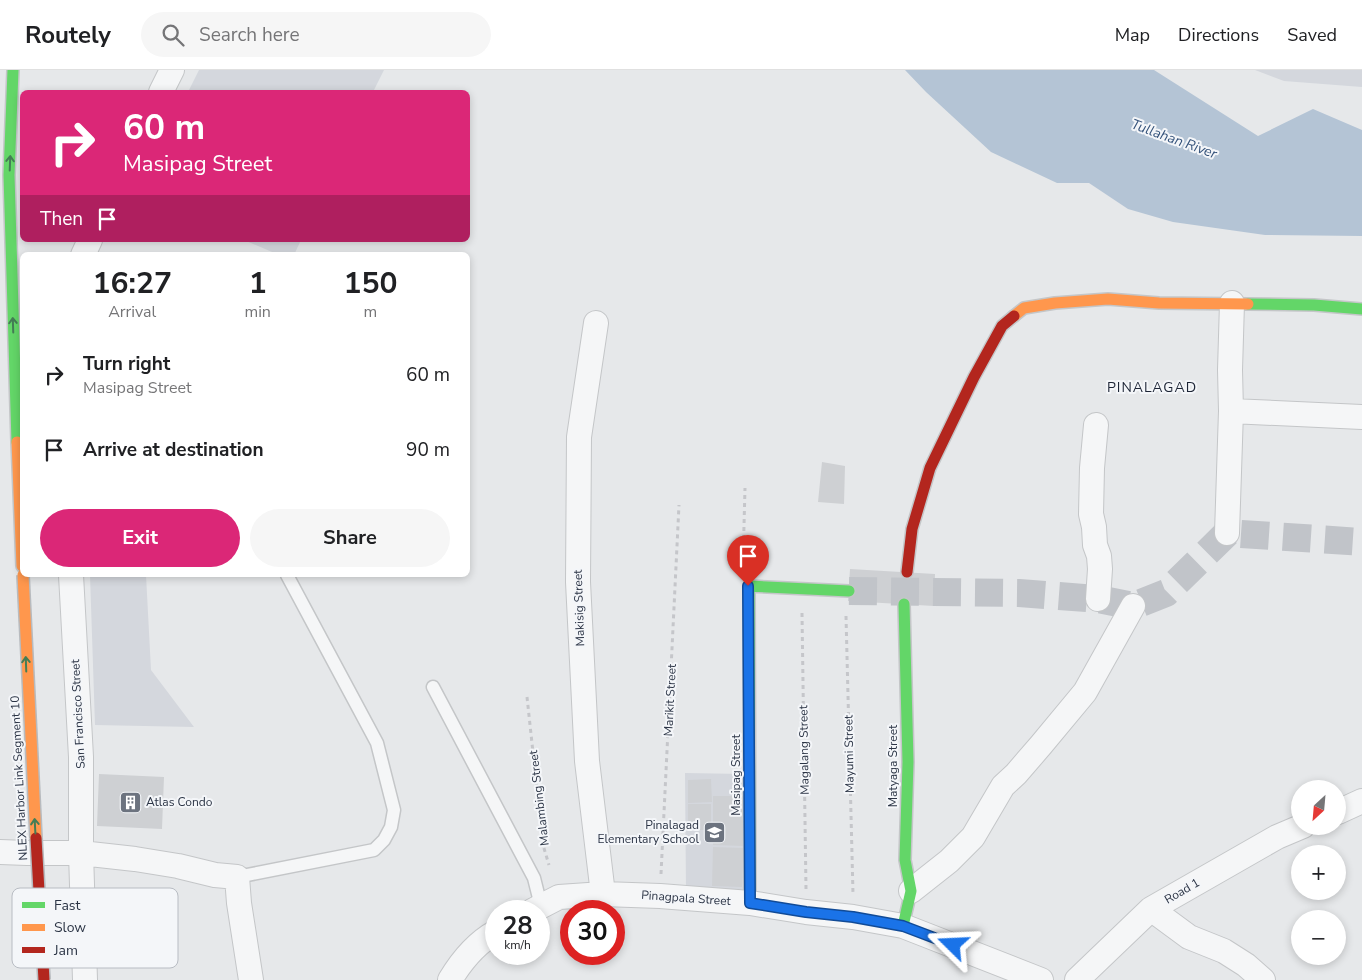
<!DOCTYPE html>
<html lang="en">
<head>
<meta charset="utf-8">
<style>
  :root { --surface:#fff; --page:#f6f6f6; --text:#202124; --muted:#757577; --line:#e0e0e0; --accent:#db2777 }
  body { margin:0; font-family:"Nunito Sans",sans-serif; background:var(--page); color:var(--text); height:100vh; display:flex; flex-direction:column; font-size:19px; white-space:nowrap }
  * { box-sizing:border-box; margin:0 }
  p { font-size:16px; color:var(--muted) }
  .icon { flex:none; width:28px; height:28px; fill:none; stroke:currentColor; stroke-width:2; stroke-linecap:round; stroke-linejoin:round }
  .map { position:relative; flex:1; overflow:hidden }
  .side { position:absolute; left:20px; top:182px; width:450px; height:325px; display:flex; flex-direction:column; background:var(--surface); border-radius:8px; box-shadow:0 2px 8px #0003 }
  .side>* { flex:none }
  .banner { position:absolute; left:20px; top:20px; width:450px; height:152px; border-radius:8px; box-shadow:0 2px 8px #0003; background:#db2777; color:#fff; overflow:hidden }
  .needle { width:32px; rotate:206deg }
  .controls { position:absolute; left:1291px; top:710px; display:grid; gap:10px }
  .controls a { display:grid; place-items:center; width:55px; height:55px; border-radius:50%; background:var(--surface); box-shadow:0 2px 8px #0003; font-size:25px }
  .speed { position:absolute; left:485px; top:830px; display:flex; gap:10px; font-size:25px; font-weight:700; text-align:center }
  .speed>* { display:grid; place-content:center; width:65px; height:65px; border-radius:50%; background:var(--surface); box-shadow:0 2px 8px #0003; line-height:1 }
  .speed small { font-size:12px; font-weight:400 }
  .speed .limit { border:8px solid #d22; background:#fff; color:#111 }
  .pin { position:absolute; display:grid; place-items:center; width:42px; height:42px; color:#fff; margin:-51px -21px; border-radius:50% 50% 50% 0; rotate:-45deg; box-shadow:0 0 5px #0007 }
  .pin .icon { rotate:45deg }
  .me { position:absolute; width:55px; margin:-28px; rotate:291deg; stroke-linejoin:round; filter:drop-shadow(0 0 4px #0008) }
  .turn { display:flex; align-items:center; gap:18px; height:105px; padding:0 20px; font-size:22px }
  .turn .icon { width:65px; height:65px; stroke-width:2.5 }
  .turn b { display:block; font-size:35px; line-height:42px }
  .then { display:flex; align-items:center; height:48px; padding:0 20px; background:#0003; gap:10px; font-size:19px }
  .eta { display:flex; justify-content:space-evenly; align-items:center; height:85px; text-align:center }
  .eta b { font-size:30px; font-weight:700; line-height:35px }
  .cta { display:flex; gap:10px; margin-top:auto; padding:10px 20px }
  .cta a { flex:1; height:58px; border-radius:30px; background:var(--accent); color:#fff; font-size:20px; font-weight:700; line-height:58px; text-align:center }
  .cta a+a { background:var(--page); color:var(--text) }
  ul { padding:0; list-style:none }
  li { display:flex; align-items:center; gap:15px; height:75px; padding:0 20px }
  li div { flex:1 }
  li b { display:block; font-size:19px }
  li em { font-style:normal }
  header { display:flex; align-items:center; gap:30px; box-sizing:border-box; height:70px; padding:0 25px; background:var(--surface); border-bottom:1px solid var(--line) }
  header strong { font-size:24px }
  nav { display:flex; gap:28px; margin-inline-start:auto; font-size:18px }
  .search { width:350px; height:45px; background:var(--page); display:flex; align-items:center; gap:12px; box-sizing:border-box; padding:0 18px; border-radius:28px; color:var(--muted); font-size:19px }
  .map>svg:first-child { display:block }
  .built { fill:#d4d7dd }
  .water { fill:#b4c4d5 }
  .building { fill:#ced0d3 }
  .lines { fill:none; stroke-linecap:round; stroke-linejoin:round }
  .secondary-tunnel { stroke:#c1c4c9; stroke-width:28; stroke-dasharray:28 14; stroke-linecap:butt }
  .lane-casing { stroke:#c4c6c8; stroke-width:15 }
  .street-casing { stroke:#c4c6c8; stroke-width:26 }
  .fast-casing { stroke:#c4c6c8; stroke-width:14 }
  .slow-casing { stroke:#c4c6c8; stroke-width:14 }
  .jam-casing { stroke:#c4c6c8; stroke-width:14 }
  .path { stroke:#c5c6ca; stroke-width:3; stroke-dasharray:4 4; stroke-linecap:butt }
  .lane { stroke:#f5f6f7; stroke-width:12 }
  .street { stroke:#f5f6f7; stroke-width:24 }
  .fast { stroke:#63d668; stroke-width:11 }
  .slow { stroke:#ff974d; stroke-width:11 }
  .jam { stroke:#b3261e; stroke-width:11 }
  .slow-bridge-casing { stroke:#b8bbbf; stroke-width:14; stroke-linecap:butt }
  .jam-bridge-casing { stroke:#b8bbbf; stroke-width:14; stroke-linecap:butt }
  .slow-bridge { stroke:#ff974d; stroke-width:11 }
  .jam-bridge { stroke:#b3261e; stroke-width:11 }
  .oneway { stroke:#447d55 }
  .route-casing { stroke:#114b97; stroke-width:12 }
  .route { stroke:#1a73e8; stroke-width:9 }
  .labels { text-anchor:middle; dominant-baseline:central; stroke-width:4; stroke-linejoin:round; paint-order:stroke }
  .street-label { font-size:12px; fill:#2b3445; stroke:#f4f6f9 }
  .poi-label { font-size:12px; fill:#2b3445; stroke:#f4f6f9; text-anchor:start }
  .water-label { font-size:14px; font-style:italic; fill:#34527a; stroke:#f4f6f9 }
  .neighbourhood-label { font-size:14px; letter-spacing:1px; fill:#1d2536; stroke:#f4f6f9 }
  .key { fill:#f4f6f9; stroke:#b8bcc3; stroke-width:1 }
  .key-label { font-size:14px; fill:#2b3445 }
</style>
</head>
<body>
<header>
<strong>Routely</strong>
<div class="search"><svg class="icon" aria-label="search" viewBox="0 0 24 24"><circle cx="10" cy="10" r="6"/><path d="M15 15l6 6"/></svg>Search here</div>
<nav><a>Map</a><a>Directions</a><a>Saved</a></nav>
</header>
<div class="map">
<svg width="1362" height="910" viewBox="0 0 1362 910">
  <rect width="100%" height="100%" fill="#e6e8ea"/>
  <path class="built" d="M199,0H384L373,22H188Z
    M1255,0H1362V17L1284,11Z
    M244,170H301L294,185H279Z
    M90,505H146L151,600L194,657L95,655Z
    M685,703L744,704L746,824L686,821Z"/>
  <path class="water" d="M905,0H1154L1258,66L1313,39L1362,60V166L1265,165L1173,152L1128,139L1089,113H1057L991,82L926,22Z"/>
  <path class="building" d="M822,392L845,396L844,434L818,432Z
    M850,499L935,504L934,536L848,531Z
    M99,704L164,707L162,759L97,756Z
    M711,709L712,732L688,733V710Z
    M713,726H744V776L713,775Z
    M688,734H711V760H688Z
    M713,777L743,778L742,817L712,816Z"/>
  <g class="lines">
    <path class="secondary-tunnel" d="M849,521L1019,523L1098,529L1133,536L1166,523L1227,463L1362,472"/>
    <defs>
      <path id="lane" d="M433,617L534,808L541,836
        M237,807L374,780L384,770L391,757L394,740L377,673L287,505"/>
      <path id="street" d="M161,22L172,0
        M83,185L90,170
        M596,253L579,367L578,512L587,691L603,824
        M1231,341L1362,347
        M1096,355L1092,398L1091,444L1094,457L1095,475L1099,486L1100,499L1098,529
        M1227,463L1231,341L1230,300L1232,233
        M71,505L81,687V783L85,910
        M1338,742L1362,731
        M0,782L27,783H81L135,789L178,796L215,805L237,807L239,833L251,910
        M911,821L949,791L973,767L1003,716L1016,704L1041,675L1085,622L1133,536
        M1151,839L1189,867L1224,881L1246,895L1263,910
        M532,841L559,827L603,824L660,826L750,833L806,842L853,847L903,856L1041,910
        M450,910C462,890 476,873 496,862
        M1077,910L1151,839L1277,767L1303,756"/>
      <path id="fast" d="M13,0L9,105L17,372
        M1248,234L1314,235L1362,239
        M750,833L749,516L849,521
        M903,856L911,821L905,790L908,692L904,534"/>
      <path id="slow" d="M1014,246L1024,238L1055,233L1108,229L1159,233L1248,234
        M17,372L22,496"/>
      <path id="jam" d="M907,502L912,459L930,398L974,307L1002,256L1014,246"/>
    </defs>
    <use href="#lane" class="lane-casing"/>
    <use href="#street" class="street-casing"/>
    <use href="#fast" class="fast-casing"/>
    <use href="#slow" class="slow-casing"/>
    <use href="#jam" class="jam-casing"/>
    <path class="path" d="M743,493L745,418
      M802,543L806,819
      M846,546L853,824
      M527,627L543,775L549,795
      M661,804L679,435"/>
    <use href="#lane" class="lane"/>
    <use href="#street" class="street"/>
    <use href="#fast" class="fast"/>
    <use href="#slow" class="slow"/>
    <use href="#jam" class="jam"/>
    <defs>
      <path id="slow-bridge" d="M23,505L36,768"/>
      <path id="jam-bridge" d="M36,768L44,910"/>
    </defs>
    <use href="#slow-bridge" class="slow-bridge-casing"/>
    <use href="#jam-bridge" class="jam-bridge-casing"/>
    <use href="#slow-bridge" class="slow-bridge"/>
    <use href="#jam-bridge" class="jam-bridge"/>
  </g>
  <defs><path id="oneway-shaft" d="M-6 0H5M1.5-3L5.5 0L1.5 3" fill="none" stroke-width="1.6" stroke-linecap="round" stroke-linejoin="round" transform="scale(1.25)"/></defs>
  <g class="oneway">
    <use href="#oneway-shaft" transform="translate(10 93) rotate(-88)"/>
    <use href="#oneway-shaft" transform="translate(13 255) rotate(-92)"/>
    <use href="#oneway-shaft" transform="translate(26 594) rotate(-92)"/>
    <use href="#oneway-shaft" transform="translate(35 756) rotate(-93)"/>
  </g>
  <g class="lines">
    <defs>
      <path id="route" d="M748,516L750,833L806,842L853,847L903,856L953,875"/>
    </defs>
    <use href="#route" class="route-casing"/>
    <use href="#route" class="route"/>
  </g>
  <defs>
    <symbol id="building-square" viewBox="-11 -11 22 22"><rect x="-9" y="-9" width="18" height="18" rx="4" fill="#6c737f" stroke="#f4f6f9"/><path d="M-4-6H4V6H1V3H-1V6H-4ZM-2.5-4.3h1.7v1.8h-1.7ZM.8-4.3h1.7v1.8H.8ZM-2.5-1h1.7V.8h-1.7ZM.8-1h1.7V.8H.8Z" fill="#fff"/></symbol>
    <symbol id="school-square" viewBox="-11 -11 22 22"><rect x="-9" y="-9" width="18" height="18" rx="4" fill="#6c737f" stroke="#f4f6f9"/><path d="M0-5L7-2L0 1L-7-2ZM-4 1L0 2.5L4 1V4Q0 6-4 4Z" fill="#fff"/></symbol>
  </defs>
  <g fill-rule="evenodd">
    <use href="#building-square" x="118" y="720" width="25" height="25"/>
    <use href="#school-square" x="702" y="750" width="25" height="25"/>
  </g>
  <g class="labels">
    <g class="street-label">
      <text transform="translate(579 538) rotate(-92)">Makisig Street</text>
      <text transform="translate(670 630) rotate(-87)">Marikit Street</text>
      <text transform="translate(78 644) rotate(-93)">San Francisco Street</text>
      <text transform="translate(804 680) rotate(-91)">Magalang Street</text>
      <text transform="translate(849 684) rotate(-91)">Mayumi Street</text>
      <text transform="translate(893 696) rotate(-90)">Matyaga Street</text>
      <text transform="translate(736 705) rotate(-90)">Masipag Street</text>
      <text transform="translate(19 708) rotate(-93)">NLEX Harbor Link Segment 10</text>
      <text transform="translate(539 728) rotate(-97)">Malambing Street</text>
      <text transform="translate(1182 821) rotate(-30)">Road 1</text>
      <text transform="translate(686 828) rotate(4)">Pinagpala Street</text>
    </g>
    <g class="poi-label">
      <text x="146" y="732">Atlas Condo</text>
      <text x="699" y="755" text-anchor="end">Pinalagad<tspan x="699" dy="14">Elementary School</tspan></text>
    </g>
    <g class="water-label">
      <text transform="translate(1174 69) rotate(20)">Tullahan River</text>
    </g>
    <g class="neighbourhood-label">
      <text x="1152" y="317">PINALAGAD</text>
    </g>
  </g>
  <rect x="12" y="818" width="166" height="80" rx="8" class="key"/>
  <rect x="22" y="832" width="23" height="6" fill="#63d668"/>
  <rect x="22" y="854" width="23" height="7" fill="#ff974d"/>
  <rect x="22" y="877" width="23" height="6" fill="#b3261e"/>
  <g class="key-label">
    <text x="54" y="840">Fast</text>
    <text x="54" y="862">Slow</text>
    <text x="54" y="885">Jam</text>
  </g>
</svg>
<div class="controls">
<a><svg class="needle" viewBox="-14 -14 28 28"><path d="M0-13l5 13h-10z" fill="#e53935"/><path d="M0 13l5-13h-10z" fill="#757577"/></svg></a>
<a>+</a>
<a>−</a>
</div>
<div class="speed"><div>28<small>km/h</small></div><div class="limit">30</div></div>
<div class="pin" style="left:748px;top:516px;background:#d93025"><svg class="icon" aria-label="arrive" viewBox="0 0 24 24"><path d="M6 21V4h12l-3 4 3 4H6"/></svg></div>
<svg class="me" style="left:953px;top:875px" viewBox="-20 -20 40 40"><path d="M0-17L14 15 0 8-14 15z" fill="#1a73e8" stroke="#fff" stroke-width="4"/></svg>
<div class="banner">
<div class="turn"><svg class="icon" aria-label="right" viewBox="0 0 24 24"><path d="M7 20v-9h11M14 6l5 5-5 5"/></svg><div><b>60 m</b>Masipag Street</div></div>
<div class="then">Then<svg class="icon" aria-label="arrive" viewBox="0 0 24 24"><path d="M6 21V4h12l-3 4 3 4H6"/></svg></div>
</div>
<section class="side">
<div class="eta">
<div><b>16:27</b><p>Arrival</p></div>
<div><b>1</b><p>min</p></div>
<div><b>150</b><p>m</p></div>
</div>
<ul>
<li><svg class="icon" aria-label="right" viewBox="0 0 24 24"><path d="M7 20v-9h11M14 6l5 5-5 5"/></svg><div><b>Turn right</b><p>Masipag Street</p></div><em>60 m</em></li>
<li><svg class="icon" aria-label="arrive" viewBox="0 0 24 24"><path d="M6 21V4h12l-3 4 3 4H6"/></svg><div><b>Arrive at destination</b></div><em>90 m</em></li>
</ul>
<div class="cta"><a>Exit</a><a>Share</a></div>
</section>
</div>
</body>
</html>
